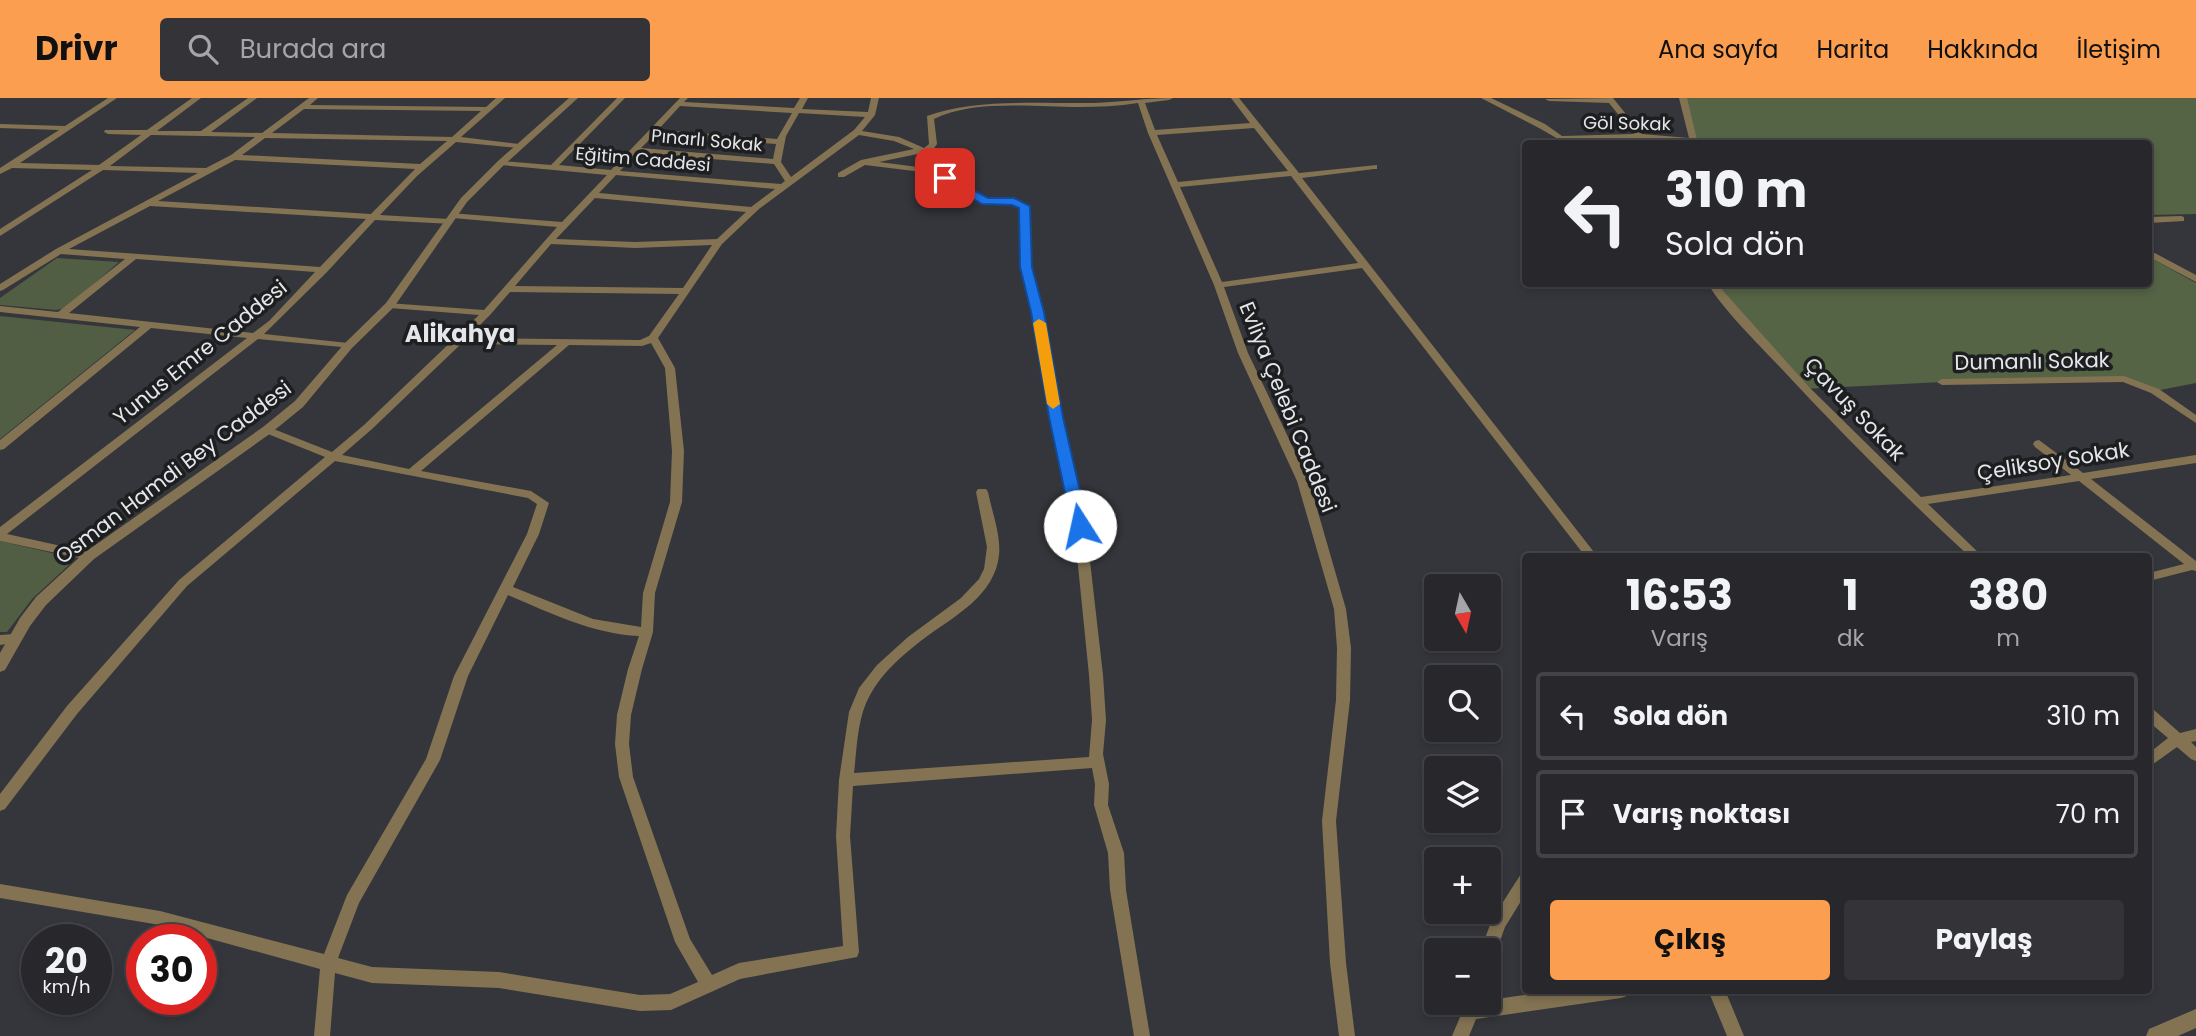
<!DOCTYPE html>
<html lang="tr">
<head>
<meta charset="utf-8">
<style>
  :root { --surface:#28282c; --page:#343438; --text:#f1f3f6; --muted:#a5a6a9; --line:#444448; --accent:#fb9e50 }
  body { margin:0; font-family:Poppins,sans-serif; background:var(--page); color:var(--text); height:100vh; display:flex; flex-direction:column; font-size:26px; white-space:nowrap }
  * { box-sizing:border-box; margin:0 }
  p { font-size:23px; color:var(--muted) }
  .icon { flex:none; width:38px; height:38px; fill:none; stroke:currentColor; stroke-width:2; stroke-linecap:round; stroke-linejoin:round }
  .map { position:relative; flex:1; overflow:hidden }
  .side { position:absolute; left:1522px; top:455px; width:630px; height:441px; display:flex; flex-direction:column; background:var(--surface); border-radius:7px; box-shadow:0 4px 10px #0003,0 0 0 2px var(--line) }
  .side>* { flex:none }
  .hud { position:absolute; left:1522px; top:42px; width:630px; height:147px; border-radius:7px; box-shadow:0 4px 10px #0003,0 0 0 2px var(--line); background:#28282c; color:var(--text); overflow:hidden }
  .needle { width:46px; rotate:171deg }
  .buttons { position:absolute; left:1424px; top:476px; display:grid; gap:14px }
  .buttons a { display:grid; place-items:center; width:77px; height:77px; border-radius:7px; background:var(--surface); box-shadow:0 4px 10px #0003,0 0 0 2px var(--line); font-size:35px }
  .speed { position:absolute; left:21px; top:826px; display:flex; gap:14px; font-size:35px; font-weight:700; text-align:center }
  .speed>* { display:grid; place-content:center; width:91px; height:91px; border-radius:50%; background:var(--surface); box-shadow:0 4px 10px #0003,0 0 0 2px var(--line); line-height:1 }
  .speed small { font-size:18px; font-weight:400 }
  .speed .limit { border:10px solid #d22; background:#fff; color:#111 }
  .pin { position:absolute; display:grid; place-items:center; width:60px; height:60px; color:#fff; margin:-30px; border-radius:14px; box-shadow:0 4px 10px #0006 }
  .me { position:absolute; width:77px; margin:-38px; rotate:350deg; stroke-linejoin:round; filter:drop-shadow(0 0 5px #0008) }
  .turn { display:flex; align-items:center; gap:24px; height:147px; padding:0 28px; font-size:32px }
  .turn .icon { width:91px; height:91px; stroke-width:2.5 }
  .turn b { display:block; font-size:49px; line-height:60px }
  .eta { display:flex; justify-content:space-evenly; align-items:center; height:119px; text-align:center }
  .eta b { font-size:42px; font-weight:700; line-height:49px }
  .primary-button { display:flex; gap:14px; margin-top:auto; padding:14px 28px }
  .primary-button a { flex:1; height:80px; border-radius:7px; background:var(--accent); color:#111; font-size:28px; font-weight:700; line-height:80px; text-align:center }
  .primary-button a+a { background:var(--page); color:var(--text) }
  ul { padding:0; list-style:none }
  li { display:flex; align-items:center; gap:21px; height:88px; margin:0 14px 10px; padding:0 14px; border:4px solid var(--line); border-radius:7px }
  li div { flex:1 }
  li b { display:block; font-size:26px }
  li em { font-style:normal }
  header { display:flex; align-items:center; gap:42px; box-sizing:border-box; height:98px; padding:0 35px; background:var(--accent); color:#111 }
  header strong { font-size:33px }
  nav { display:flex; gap:38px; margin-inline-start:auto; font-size:24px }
  .search { width:490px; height:63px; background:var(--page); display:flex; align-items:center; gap:18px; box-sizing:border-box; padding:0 24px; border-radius:7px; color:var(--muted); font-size:26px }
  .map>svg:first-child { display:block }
  .green { fill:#515e43 }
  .forest { fill:#546445 }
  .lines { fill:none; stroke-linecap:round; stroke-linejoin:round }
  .minor { fill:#837353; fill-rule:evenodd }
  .tertiary { fill:#837353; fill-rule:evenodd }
  .route { fill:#1a73e8; stroke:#114b97; stroke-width:2 }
  .slow { fill:#f59e0b }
  .labels { text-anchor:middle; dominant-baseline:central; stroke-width:7; stroke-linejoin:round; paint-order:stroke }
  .far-street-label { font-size:18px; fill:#e5e6e9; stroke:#1d1e20 }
  .street-label { font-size:21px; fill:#e5e6e9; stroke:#1d1e20 }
  .quarter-label { font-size:24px; font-weight:bold; fill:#e5e6e9; stroke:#1d1e20 }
</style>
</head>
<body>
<header>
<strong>Drivr</strong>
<div class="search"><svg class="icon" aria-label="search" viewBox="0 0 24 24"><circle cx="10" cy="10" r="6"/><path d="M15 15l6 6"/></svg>Burada ara</div>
<nav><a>Ana sayfa</a><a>Harita</a><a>Hakkında</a><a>İletişim</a></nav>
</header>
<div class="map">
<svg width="2196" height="938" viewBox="0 0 2196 938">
  <rect width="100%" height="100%" fill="#35363b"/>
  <path class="green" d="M57,160L119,164L66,210L56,212L0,207V200Z
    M0,218L135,232L0,341Z
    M0,443L69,459L70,466L32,501L7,534H0Z"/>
  <path class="forest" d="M1683,0H2196V116L2149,117V46L1694,45Z
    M2149,159L2196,185V285L2155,293L2124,281L1942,284L1803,291L1712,186H2149Z"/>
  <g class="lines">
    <path class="minor" d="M108,0H117L20,65L99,67L141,37L108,36L104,34L105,32H147L192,0H201L157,33H201L248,0H257L211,34L262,35L309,0H318L310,7L486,9L496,0H505L461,39L519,46L523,48L519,50L456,44L417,78L380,117L449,121L452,122V126L375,122L327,174L264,236L348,245L352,246V250L258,241L7,436L93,455L95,458L93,461L89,462L0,443V429L247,240L151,230L4,351L0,352V342L140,229L0,214V208L58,214L125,161L61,156L3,192L0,193V186L56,151L198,75L103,72L0,138V131L92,72L12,70L0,76V70L59,32L0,30V26L65,28ZM304,11L481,13L452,39L272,35ZM151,37L255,39L231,57L206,70L110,68ZM265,40L447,43L420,66L242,57ZM235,62L415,71L371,116L158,103ZM150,108L366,121L320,169L69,151ZM136,161L315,174L269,223L253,235L69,215Z
      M617,0H625L559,67L611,72L680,0H688L684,4L794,10L800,0H808L802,11L868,14L871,0H879L875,17L862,33L899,39L924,50L929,46L927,18C974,0 1042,6 1093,5C1122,4 1145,0 1173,0L1169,2L1145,5L1155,32L1250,25L1231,0H1239L1299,75L1377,67V71H1374L1302,80L1597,458H1585L1362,170L1224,189L1248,255L1309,383L1346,511L1351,550L1350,602L1336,723L1346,865L1355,938H1339L1330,865L1322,723L1336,602L1337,550L1334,511L1297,383L1238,255L1214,187L1148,35L1138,5C1118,8 1099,9 1079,9C1035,9 973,1 934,21L937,46L932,53L879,64L926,70L948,78L988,100L1014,101L1029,108L1031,169L1042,214L1061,319L1086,428L1103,577L1106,622L1103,656L1109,686L1108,707L1124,755L1126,792L1150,938H1134L1110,792L1108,755L1094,707L1095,686L1092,670L853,688L850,738L859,854L857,859L740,881L671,912L640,913L499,890L372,885L335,875L330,938H314L320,871L160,827L0,800V786L160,813L324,856L347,797L426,661L454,578L527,436L537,406L528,400L335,363L187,488L77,616L5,711L0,713V696L67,608L179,482L325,359L263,334L262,332L263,330H271L332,354L364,327L479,217L390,210L387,209V205L484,212L557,129L453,120L450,119V115L562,124L607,77L501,67L497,65L501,63L551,67ZM680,8L792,15L777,41L658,32ZM799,15L865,19L854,32L791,79L781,64L786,38ZM1254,30L1288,73L1178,84L1157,37ZM654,37L776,46L773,61L641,50ZM859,37L894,43L914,51L861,62L838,75V79H844L865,67L922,74L942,82L983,105L1013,107L1021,109V169L1032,214L1051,319L1074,428L1089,577L1092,622L1089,659L854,675C857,650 857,620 870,597C883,573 905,555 926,539C955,518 995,497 999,457C1001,437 992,414 988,394L986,391H978L976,394L987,449L984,471L979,481L961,500L908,539L877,567L859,590L849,614L839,682L836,738L843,848L739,865L712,877L690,841L633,679L629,646L631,617L642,571L653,534L655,495L682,404L684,353L675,270L658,240L722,146L759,111ZM637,55L774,66L785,83L781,86L620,73ZM616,77L775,91L751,109L599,95ZM1291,78L1358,165L1222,184L1180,89ZM595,100L746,114L717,141L635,144L556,141ZM551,146L635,150L712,147L683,190L515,188ZM510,194L679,196L649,238L640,242L467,240L490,217ZM651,245L665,270L672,353L670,404L643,495L641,529L593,521L513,489L539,436L549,405L531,393L421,373L569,247L642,248ZM461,246L557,247L409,371L342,357L372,331ZM508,497C550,515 593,536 639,538L628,571L617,617L615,646L619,679L675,844L698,884L670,896L640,897L499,874L372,869L338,860L359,805L440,662L468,578Z
      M1481,0H1491L1545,26L1562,38L1634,36L1609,5L1549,3L1545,1L1613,0L1642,36L1689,40L1679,0H1687L1698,46L1640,40L1568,42L1565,45L1539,30Z
      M2181,118L2184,119V123L2149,125V119Z
      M2149,152L2196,177V184L2149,159Z
      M1708,186H1717L1810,290L1921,399L2071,377L2035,349L2033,346L2035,343L2039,342L2083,375L2196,357V365L2091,381L2196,463V473L2192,472L2149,483V475L2184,466L2079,383L1928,406L1982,458H1969C1903,397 1839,333 1777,266C1756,244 1722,210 1708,186Z
      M2124,278L2159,291L2196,317V325L2151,295L2123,284L1942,287L1937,284L1942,281Z
      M14,536L19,538L20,541L19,544L0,547V537Z
      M2149,610L2154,612L2180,635L2196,631V643L2191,644L2196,649V663L2191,661L2177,649L2149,669V655L2168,640L2149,624Z
      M1526,774V795L1505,829L1495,857L1489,859V852H1481L1492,821L1521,776Z
      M1561,892H1629L1627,898L1621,900L1476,921L1469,938H1452L1466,905H1489V902Z
      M1708,892H1725L1744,938H1727Z"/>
    <path class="tertiary" d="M569,0H578L504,67L467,104L394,209L352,250L303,309L271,335L94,461L46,507L30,528L5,572L0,574V555L20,520L36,499L84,455L263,329L295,303L344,246L386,205L461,100L498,63Z
      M2196,911V930L2178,938H2146L2149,931Z"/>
  </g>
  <path class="route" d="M945,77L988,100H1014L1030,108L1032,169L1044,214L1063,319L1088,428L1086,432H1075L1072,428L1049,319L1031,214L1020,169L1019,110L1012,107L982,106L941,82L940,80Z"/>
  <path class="slow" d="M1039,221L1046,225L1060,306L1053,311L1047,306L1033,225Z"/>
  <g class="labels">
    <g class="far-street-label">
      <text transform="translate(1627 25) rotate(1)">Göl Sokak</text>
      <text transform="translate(707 42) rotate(5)">Pınarlı Sokak</text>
      <text transform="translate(643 61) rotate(5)">Eğitim Caddesi</text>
    </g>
    <g class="street-label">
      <text transform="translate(200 254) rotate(-39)">Yunus Emre Caddesi</text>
      <text transform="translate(2032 263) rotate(-1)">Dumanlı Sokak</text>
      <text transform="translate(1288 309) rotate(68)">Evliya Çelebi Caddesi</text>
      <text transform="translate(1855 311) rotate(46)">Çavuş Sokak</text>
      <text transform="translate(2053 363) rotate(-9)">Çeliksoy Sokak</text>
      <text transform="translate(173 374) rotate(-37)">Osman Hamdi Bey Caddesi</text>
    </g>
    <g class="quarter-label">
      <text x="460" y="235">Alikahya</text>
    </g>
  </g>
</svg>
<div class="buttons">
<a><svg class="needle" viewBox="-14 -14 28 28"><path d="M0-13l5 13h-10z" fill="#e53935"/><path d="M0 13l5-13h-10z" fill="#a5a6a9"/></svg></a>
<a><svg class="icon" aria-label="search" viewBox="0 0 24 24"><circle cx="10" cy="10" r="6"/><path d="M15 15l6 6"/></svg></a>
<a><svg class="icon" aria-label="layers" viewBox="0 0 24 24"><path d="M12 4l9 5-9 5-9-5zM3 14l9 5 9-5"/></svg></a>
<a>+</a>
<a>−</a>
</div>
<div class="speed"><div>20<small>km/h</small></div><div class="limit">30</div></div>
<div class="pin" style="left:945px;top:80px;background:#d93025"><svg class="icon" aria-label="arrive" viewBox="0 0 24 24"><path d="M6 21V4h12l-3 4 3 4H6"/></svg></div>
<svg class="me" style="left:1080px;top:428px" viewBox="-20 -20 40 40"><circle r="19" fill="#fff"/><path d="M0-13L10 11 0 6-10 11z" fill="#1a73e8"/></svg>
<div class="hud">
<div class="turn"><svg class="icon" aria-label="left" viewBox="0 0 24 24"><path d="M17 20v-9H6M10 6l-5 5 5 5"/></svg><div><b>310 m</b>Sola dön</div></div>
</div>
<section class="side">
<div class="eta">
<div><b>16:53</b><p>Varış</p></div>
<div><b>1</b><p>dk</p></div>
<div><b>380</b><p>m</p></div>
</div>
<ul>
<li><svg class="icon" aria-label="left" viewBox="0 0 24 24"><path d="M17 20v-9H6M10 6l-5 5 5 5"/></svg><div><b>Sola dön</b></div><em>310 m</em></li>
<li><svg class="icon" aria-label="arrive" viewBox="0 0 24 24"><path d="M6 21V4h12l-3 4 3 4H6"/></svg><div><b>Varış noktası</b></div><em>70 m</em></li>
</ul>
<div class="primary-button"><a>Çıkış</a><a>Paylaş</a></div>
</section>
</div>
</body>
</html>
